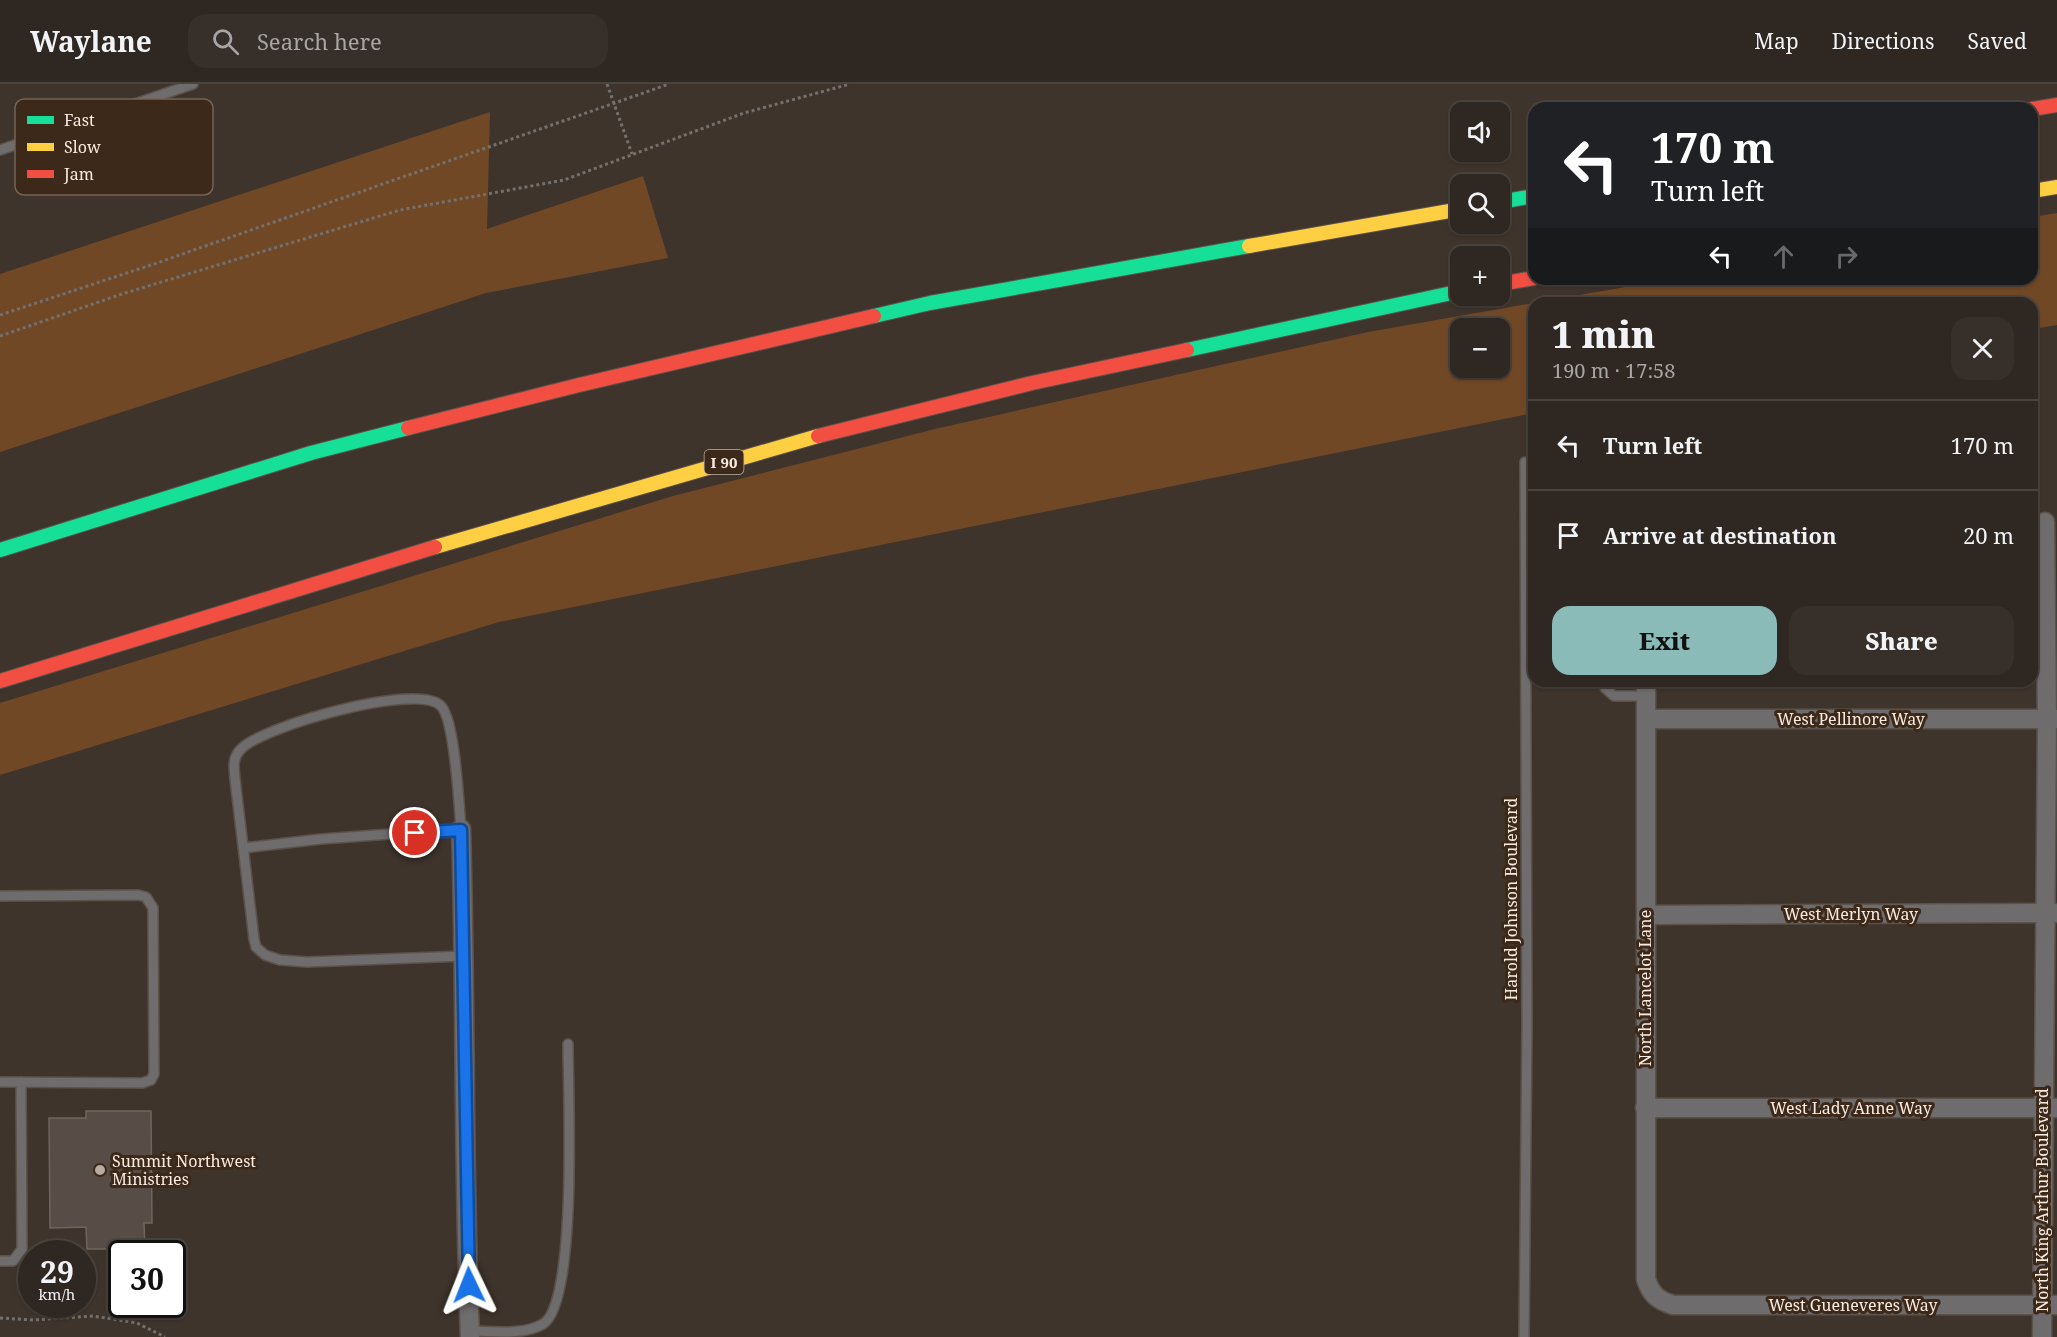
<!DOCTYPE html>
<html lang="en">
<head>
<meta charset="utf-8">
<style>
  :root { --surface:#2f2721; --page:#372f2a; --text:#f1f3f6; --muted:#a7a5a5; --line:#4a443f; --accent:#8bbbb9 }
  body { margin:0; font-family:"Noto Serif",serif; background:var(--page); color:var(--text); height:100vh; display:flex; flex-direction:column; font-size:22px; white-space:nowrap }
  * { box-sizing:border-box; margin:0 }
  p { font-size:20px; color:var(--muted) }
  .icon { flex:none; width:33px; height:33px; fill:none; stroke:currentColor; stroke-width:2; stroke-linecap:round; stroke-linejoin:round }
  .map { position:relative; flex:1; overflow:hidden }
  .panel { position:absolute; left:1528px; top:213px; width:510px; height:390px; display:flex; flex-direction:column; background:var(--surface); border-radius:18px; box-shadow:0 2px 4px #0004,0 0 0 2px var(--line) }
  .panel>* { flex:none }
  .guide { position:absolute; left:1528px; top:18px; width:510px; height:183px; border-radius:18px; box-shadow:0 2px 4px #0004,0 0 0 2px var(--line); background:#202124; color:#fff; overflow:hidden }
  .tools { position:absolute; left:1450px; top:18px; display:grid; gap:12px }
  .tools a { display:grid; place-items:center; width:60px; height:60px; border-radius:12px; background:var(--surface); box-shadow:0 2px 4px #0004,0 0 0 2px var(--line); font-size:30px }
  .speed { position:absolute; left:18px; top:1156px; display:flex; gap:12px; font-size:30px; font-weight:700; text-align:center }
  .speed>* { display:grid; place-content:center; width:78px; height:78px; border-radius:50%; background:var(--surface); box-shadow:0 2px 4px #0004,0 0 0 2px var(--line); line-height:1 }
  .speed small { font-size:15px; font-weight:400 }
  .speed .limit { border:3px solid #111; border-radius:9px; background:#fff; color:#111 }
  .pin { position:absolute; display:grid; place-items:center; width:51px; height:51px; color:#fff; margin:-26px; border:3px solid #fff; border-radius:50%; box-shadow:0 2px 6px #0007 }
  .me { position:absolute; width:66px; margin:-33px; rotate:358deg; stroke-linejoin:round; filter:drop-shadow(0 0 4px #0008) }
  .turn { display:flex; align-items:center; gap:21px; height:126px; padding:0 24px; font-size:27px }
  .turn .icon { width:78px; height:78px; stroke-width:2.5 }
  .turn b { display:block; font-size:42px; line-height:51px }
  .lanes { display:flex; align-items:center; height:57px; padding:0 24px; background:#0003; justify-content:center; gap:30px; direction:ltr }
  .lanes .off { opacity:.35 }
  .round { display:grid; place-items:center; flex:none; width:63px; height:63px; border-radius:18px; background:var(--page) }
  .overview { display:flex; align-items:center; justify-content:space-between; height:102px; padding:0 24px }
  h1 { font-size:36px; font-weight:800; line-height:45px }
  .cta { display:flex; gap:12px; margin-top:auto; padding:12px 24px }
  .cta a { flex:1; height:69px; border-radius:18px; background:var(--accent); color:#111; font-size:24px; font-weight:800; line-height:69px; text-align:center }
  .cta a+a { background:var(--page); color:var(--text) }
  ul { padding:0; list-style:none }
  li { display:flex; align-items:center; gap:18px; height:90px; padding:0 24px; border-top:2px solid var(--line) }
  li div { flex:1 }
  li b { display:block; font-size:22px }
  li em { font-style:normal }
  header { display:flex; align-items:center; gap:36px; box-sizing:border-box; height:84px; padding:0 30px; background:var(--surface); border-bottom:2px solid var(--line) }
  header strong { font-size:28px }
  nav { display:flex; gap:33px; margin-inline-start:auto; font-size:21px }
  .search { width:420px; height:54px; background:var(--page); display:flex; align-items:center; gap:15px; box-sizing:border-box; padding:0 21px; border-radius:18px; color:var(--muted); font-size:22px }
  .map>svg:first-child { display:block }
  .green { fill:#714826; fill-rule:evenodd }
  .building { fill:#574d46; stroke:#6f655e; stroke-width:1.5 }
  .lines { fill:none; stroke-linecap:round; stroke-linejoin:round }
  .lane-casing { stroke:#5b524b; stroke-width:12 }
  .street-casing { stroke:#5b524b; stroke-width:21 }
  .fast-casing { stroke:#5b524b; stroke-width:16 }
  .slow-casing { stroke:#5b524b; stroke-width:16 }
  .jam-casing { stroke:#5b524b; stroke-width:16 }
  .path { stroke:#74706d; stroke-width:3; stroke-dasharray:3 3; stroke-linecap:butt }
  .lane { stroke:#6f6c6d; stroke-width:9 }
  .street { stroke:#6f6c6d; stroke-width:18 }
  .fast { stroke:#16e098; stroke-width:14 }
  .slow { stroke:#ffcf43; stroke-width:14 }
  .jam { stroke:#f24e42; stroke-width:14 }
  .route-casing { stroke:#114b97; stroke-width:15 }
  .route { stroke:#1a73e8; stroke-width:10 }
  .poi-dot { fill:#b8aba2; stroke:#3c291a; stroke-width:2 }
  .labels { text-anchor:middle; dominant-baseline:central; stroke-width:6; stroke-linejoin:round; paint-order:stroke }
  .shield { fill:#3c291a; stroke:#c0b1a6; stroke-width:1.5 }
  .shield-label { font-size:15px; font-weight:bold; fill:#f9ebe2 }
  .street-label { font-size:16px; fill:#f9ebe2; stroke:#3c291a }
  .poi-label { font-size:16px; fill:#f9ebe2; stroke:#3c291a; text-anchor:start }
  .key { fill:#3c291a; stroke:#756356; stroke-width:1.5 }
  .key-label { font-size:16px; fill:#f9ebe2 }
</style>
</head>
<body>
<header>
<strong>Waylane</strong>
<div class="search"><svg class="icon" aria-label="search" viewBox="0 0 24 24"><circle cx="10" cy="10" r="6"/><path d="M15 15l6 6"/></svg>Search here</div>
<nav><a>Map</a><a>Directions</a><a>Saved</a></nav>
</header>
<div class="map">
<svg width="2057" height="1253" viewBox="0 0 2057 1253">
  <rect width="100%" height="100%" fill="#3f342c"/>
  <path class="green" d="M490,28L487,145L643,92L668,174L486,209L0,368V190Z
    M2057,129V241L2033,245L2032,219H1534V329L499,538L0,691V619L673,412L935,345L1368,248L1671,195H2032L2033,133ZM1461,244H1500V284H1461Z"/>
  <path class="building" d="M86,1027H151L152,1139H144L145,1165H87L86,1143L50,1144L49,1034H86Z"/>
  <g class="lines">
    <defs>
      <path id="lane" d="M0,66L193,0
        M1605,597V604L1614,612H1646
        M243,764L321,755L461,745C459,722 455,633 440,621C415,599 263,642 241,665C232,674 234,683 235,695L254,855L256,863L265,871L280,876L307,878L465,872
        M0,812L138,811L146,813L153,824L154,990L151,996L142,999L0,998
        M0,1177H13L22,1165L21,998
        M470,1247C493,1247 522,1252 543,1240C578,1219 568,1005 568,960
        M1524,1253L1527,942L1525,378"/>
      <path id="street" d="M1646,597V1195C1651,1211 1658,1216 1673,1221H2057
        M1646,635H2057
        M461,745C466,915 463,1084 470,1253
        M1646,831L2055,829
        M1645,1024H2057
        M2042,1253L2047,635L2045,438"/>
      <path id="fast" d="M1500,118L1534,112
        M874,232L930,219L1249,162
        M1187,266L1461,207
        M0,466L311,369L408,344"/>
      <path id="slow" d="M2032,107L2057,103
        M1249,162L1461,125
        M435,463L818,352"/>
      <path id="jam" d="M2032,25L2057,21
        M1500,200L1534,194
        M408,344L579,301L874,232
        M818,352L1032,299L1187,266
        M0,597L435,463"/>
    </defs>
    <use href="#lane" class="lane-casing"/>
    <use href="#street" class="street-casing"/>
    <use href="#fast" class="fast-casing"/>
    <use href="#slow" class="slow-casing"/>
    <use href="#jam" class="jam-casing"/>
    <path class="path" d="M607,0L632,70
      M0,231L151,181L669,0
      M0,252L125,209L400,126L564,96L744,29L850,0
      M0,1234L34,1236L93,1232L137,1239L165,1253"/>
    <use href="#lane" class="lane"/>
    <use href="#street" class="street"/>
    <use href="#fast" class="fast"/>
    <use href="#slow" class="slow"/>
    <use href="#jam" class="jam"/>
  </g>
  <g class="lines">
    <defs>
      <path id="route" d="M415,749L461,746L469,1201"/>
    </defs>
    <use href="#route" class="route-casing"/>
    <use href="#route" class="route"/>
  </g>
  <circle class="poi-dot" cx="100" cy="1086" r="6"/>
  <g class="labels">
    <rect class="shield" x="704.5" y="366" width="39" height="24" rx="4.5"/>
    <g class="shield-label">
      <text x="724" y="378">I 90</text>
    </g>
    <g class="street-label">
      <text x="1851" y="635">West Pellinore Way</text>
      <text transform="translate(1511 815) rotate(-90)">Harold Johnson Boulevard</text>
      <text x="1851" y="830">West Merlyn Way</text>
      <text transform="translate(1645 904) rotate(-90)">North Lancelot Lane</text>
      <text x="1851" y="1024">West Lady Anne Way</text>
      <text transform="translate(2042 1116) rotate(-90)">North King Arthur Boulevard</text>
      <text x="1853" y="1221">West Gueneveres Way</text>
    </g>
    <g class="poi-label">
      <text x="112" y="1077">Summit Northwest<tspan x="112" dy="18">Ministries</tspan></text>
    </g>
  </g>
  <rect x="15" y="15" width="198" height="96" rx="9" class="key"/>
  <rect x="27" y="32" width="27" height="8" fill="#16e098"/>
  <rect x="27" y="59" width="27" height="8" fill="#ffcf43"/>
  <rect x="27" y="86" width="27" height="8" fill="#f24e42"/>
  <g class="key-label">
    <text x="64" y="42">Fast</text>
    <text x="64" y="69">Slow</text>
    <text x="64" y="96">Jam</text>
  </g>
</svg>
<div class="tools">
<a><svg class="icon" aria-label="sound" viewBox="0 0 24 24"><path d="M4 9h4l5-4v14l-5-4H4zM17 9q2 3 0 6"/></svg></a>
<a><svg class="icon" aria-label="search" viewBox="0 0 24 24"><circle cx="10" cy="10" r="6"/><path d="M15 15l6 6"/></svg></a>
<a>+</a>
<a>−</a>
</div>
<div class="speed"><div>29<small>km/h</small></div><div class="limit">30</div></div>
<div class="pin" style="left:415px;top:749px;background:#d93025"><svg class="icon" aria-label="arrive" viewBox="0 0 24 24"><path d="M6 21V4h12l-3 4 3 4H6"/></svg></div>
<svg class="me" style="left:469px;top:1201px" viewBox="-20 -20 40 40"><path d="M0-17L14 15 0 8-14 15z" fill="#1a73e8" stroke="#fff" stroke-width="4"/></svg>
<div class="guide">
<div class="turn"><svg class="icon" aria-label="left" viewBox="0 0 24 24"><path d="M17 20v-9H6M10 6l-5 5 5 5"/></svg><div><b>170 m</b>Turn left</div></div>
<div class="lanes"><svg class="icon" aria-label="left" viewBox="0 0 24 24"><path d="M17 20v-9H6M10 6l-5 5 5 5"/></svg><svg class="icon off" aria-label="ahead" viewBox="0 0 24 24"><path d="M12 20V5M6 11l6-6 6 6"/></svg><svg class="icon off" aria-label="right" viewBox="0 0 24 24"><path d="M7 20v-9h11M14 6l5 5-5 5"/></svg></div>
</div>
<section class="panel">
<div class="overview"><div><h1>1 min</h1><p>190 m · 17:58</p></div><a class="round"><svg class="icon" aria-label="close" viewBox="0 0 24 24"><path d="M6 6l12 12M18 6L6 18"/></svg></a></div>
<ul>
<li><svg class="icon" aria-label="left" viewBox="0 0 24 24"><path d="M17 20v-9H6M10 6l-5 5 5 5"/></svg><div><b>Turn left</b></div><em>170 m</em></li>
<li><svg class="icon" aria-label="arrive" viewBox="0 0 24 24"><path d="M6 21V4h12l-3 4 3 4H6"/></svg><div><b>Arrive at destination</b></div><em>20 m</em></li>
</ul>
<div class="cta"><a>Exit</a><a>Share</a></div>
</section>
</div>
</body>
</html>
